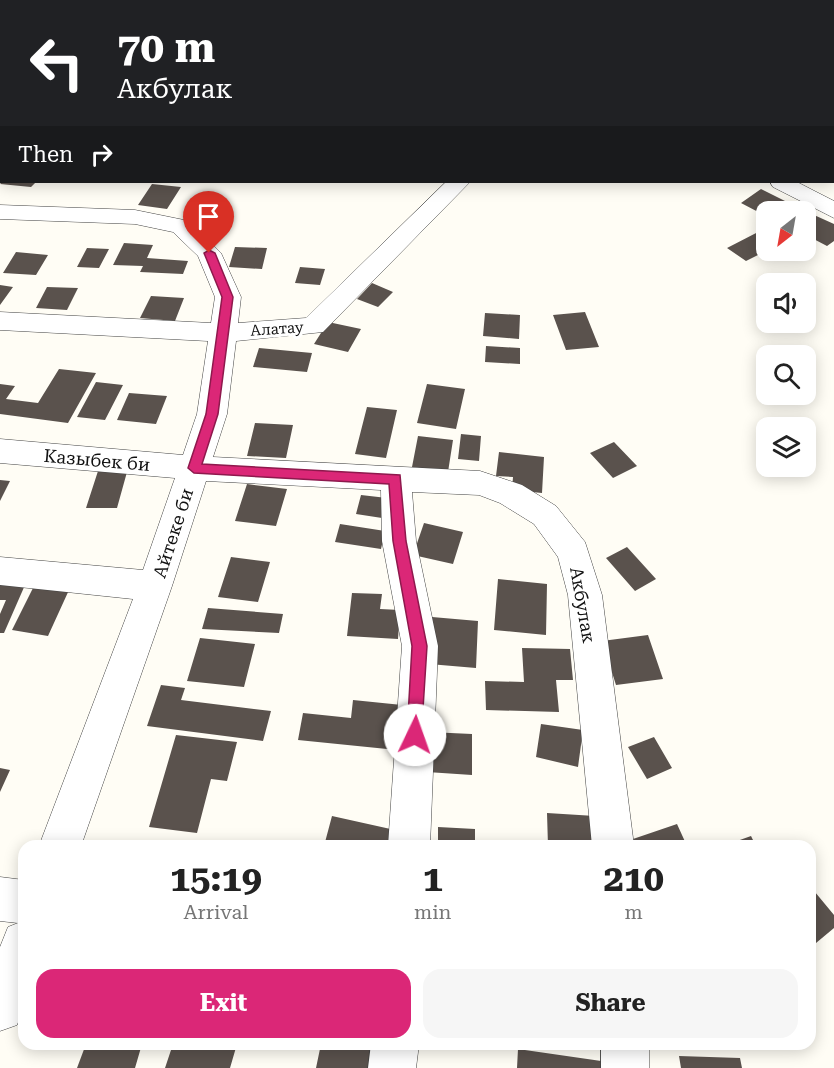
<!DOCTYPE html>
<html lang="en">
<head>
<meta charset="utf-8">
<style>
  :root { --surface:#fff; --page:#f6f6f6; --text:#222; --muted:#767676; --accent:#db2777 }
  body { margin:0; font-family:"Roboto Serif",serif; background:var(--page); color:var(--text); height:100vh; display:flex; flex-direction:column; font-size:22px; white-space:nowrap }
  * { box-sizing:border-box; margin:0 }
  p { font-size:20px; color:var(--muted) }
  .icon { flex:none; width:33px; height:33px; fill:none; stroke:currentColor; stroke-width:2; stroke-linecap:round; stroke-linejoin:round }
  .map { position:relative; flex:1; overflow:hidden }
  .side { position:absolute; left:18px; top:840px; width:798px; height:210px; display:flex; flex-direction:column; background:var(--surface); border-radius:18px; box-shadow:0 3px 15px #0003 }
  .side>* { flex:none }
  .hud { position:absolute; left:0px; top:0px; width:834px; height:183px; box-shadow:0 3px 15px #0003; background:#202124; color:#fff; overflow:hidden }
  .needle { width:39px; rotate:211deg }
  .controls { position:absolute; left:756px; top:201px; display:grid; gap:12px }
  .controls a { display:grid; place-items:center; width:60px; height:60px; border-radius:12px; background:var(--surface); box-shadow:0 3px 15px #0003; font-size:30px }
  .pin { position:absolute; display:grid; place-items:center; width:51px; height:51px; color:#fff; margin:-62px -26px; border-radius:50% 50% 50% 0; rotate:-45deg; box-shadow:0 0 6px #0007 }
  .pin .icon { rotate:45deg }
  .me { position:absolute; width:66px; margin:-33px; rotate:3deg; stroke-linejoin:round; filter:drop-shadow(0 0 4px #0008) }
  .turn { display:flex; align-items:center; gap:21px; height:126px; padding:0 18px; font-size:27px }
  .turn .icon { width:78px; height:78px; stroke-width:2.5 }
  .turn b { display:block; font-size:42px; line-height:51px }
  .then { display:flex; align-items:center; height:57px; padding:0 18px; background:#0003; gap:12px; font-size:22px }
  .eta { display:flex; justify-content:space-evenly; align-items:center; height:102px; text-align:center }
  .eta b { font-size:36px; font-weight:700; line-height:42px }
  .button { display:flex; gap:12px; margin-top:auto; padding:12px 18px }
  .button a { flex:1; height:69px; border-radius:18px; background:var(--accent); color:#fff; font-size:24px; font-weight:700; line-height:69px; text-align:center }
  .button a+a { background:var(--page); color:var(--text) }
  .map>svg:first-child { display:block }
  .building { fill:#5a524d }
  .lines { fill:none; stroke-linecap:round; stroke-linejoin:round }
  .street-casing { stroke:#444; stroke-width:1 }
  .street { fill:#fff; fill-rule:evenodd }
  .route { fill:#db2777; stroke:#8e194d; stroke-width:1.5 }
  .labels { text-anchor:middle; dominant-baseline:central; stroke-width:6; stroke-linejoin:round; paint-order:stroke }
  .far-street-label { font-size:15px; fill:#111; stroke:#fff }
  .street-label { font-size:18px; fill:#111; stroke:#fff }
</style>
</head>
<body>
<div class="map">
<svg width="834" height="1068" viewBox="0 0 834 1068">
  <rect width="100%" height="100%" fill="#fffdf5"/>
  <path class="building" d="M2,182H36L31,187L0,184Z
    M152,184L181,187L167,209L138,205Z
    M761,189L793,205L783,212H766V216L741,203Z
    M814,215L834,224V241L827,246L806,235V220Z
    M760,231L766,235V251L746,261L727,248Z
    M124,243L153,245L147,258L188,261L183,274L140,272L143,266L113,265Z
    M235,247L267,248L262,269L229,267Z
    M87,248L109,249L99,268L77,267Z
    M16,252L48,255L36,275L3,273Z
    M300,267L325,269L320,285L295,283Z
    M372,283L393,292L378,307L357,299Z
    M0,285L13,287L0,305Z
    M47,287L78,288L67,310L36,308Z
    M151,296L184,298L175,321L140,318Z
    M585,312L599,347L566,350L553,315Z
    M485,313L520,315L519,339L483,336Z
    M328,322L361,329L348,352L314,344Z
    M486,346L520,348V364L485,362Z
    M259,348L312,353L307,372L253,367Z
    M59,369L96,373L68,423L0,414V384L15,386L6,399L38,403Z
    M96,382L123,385L105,420L77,417Z
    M427,384L465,389L456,429L417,423Z
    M129,393L167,396L156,424L117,420Z
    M367,407L397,410L386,458L355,454Z
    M255,423L293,425L286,458L247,456Z
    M461,434L481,436L479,461L458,459Z
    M418,436L453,440L448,472L412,467Z
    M614,442L637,466L613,478L590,453Z
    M499,452L544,457L542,493L512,490L513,477L496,476Z
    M98,471L127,472L117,508H86Z
    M0,480L10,481L0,501Z
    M247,484L287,489L276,526L235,521Z
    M361,495L387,498L382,518L356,514Z
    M424,523L463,532L453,564L413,555Z
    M340,524L385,531L381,549L335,542Z
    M627,547L656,579L635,591L606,558Z
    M231,557L270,562L258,602L218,597Z
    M498,579L547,584L546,635L494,630Z
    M0,582L25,585L4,633H0V614L6,600H0Z
    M34,586L69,590L48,636L12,630Z
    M352,593L382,594L380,609L400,610L398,639L347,636Z
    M208,608L283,614L279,633L202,629Z
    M432,617L478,621L476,668L429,664Z
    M648,635L663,679L616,685L602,641Z
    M200,638L255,644L244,687L187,681Z
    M522,648L570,649L573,680H556L559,712L486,710L485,681L524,682Z
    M161,685L185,688L181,700L271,711L263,741L147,726Z
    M353,700L402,705L397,750L298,740L303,713L351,718Z
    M541,724L583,730L578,767L536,757Z
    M429,732L472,734V775L427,772Z
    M176,735L237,742L227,781L211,779L197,833L149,827Z
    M654,737L672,768L647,779L628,747Z
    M0,768L10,770L0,792Z
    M547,813L595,816L596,846H548Z
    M332,816L395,830L392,846H324Z
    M677,824L687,846H636L633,839Z
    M438,827L475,829V846H438Z
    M751,836L756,846H723Z
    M810,886L834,915V928L810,948Z
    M86,1044H142L135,1068H77Z
    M173,1044H237L230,1068H165Z
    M321,1044L377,1051L374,1068H316Z
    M518,1049L615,1063V1068H517Z
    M679,1056L740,1058L742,1068H681Z"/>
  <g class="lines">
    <defs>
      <path id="street" d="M223,0H252L253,2H224Z
        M0,90H2L0,103Z
        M446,182H470L323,332L236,341L227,414L213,457L480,471L522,485L556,506L585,542L602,595L634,846H592L568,595L558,557L534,524L500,503L479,495L412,492L416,541L438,646L430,846H388L402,646L382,541L381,490L206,481L172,586L81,846H39L133,599L0,585V557L143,570L175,478L0,463V439L183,455L197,414L208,341L0,330V312L211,323L215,297L198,256L173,232L135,224L0,219V205L135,210L189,221L221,253L241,297L238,323L306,318Z
        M770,182H797L834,201V218L773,187Z
        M0,877L24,880V1006L17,1025L0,1031V947L8,927L18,923L0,921Z
        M371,1044H419L416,1068H368Z
        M601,1044H649V1068H601Z"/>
    </defs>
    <use href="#street" class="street-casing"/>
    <use href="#street" class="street"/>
  </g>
  <path class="route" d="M209,250L215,253L233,297L218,414L202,464L400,475L406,541L427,646L421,740L415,743L409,740L407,735L412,646L393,541L389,484L194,473L188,468L206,414L222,297L204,253Z"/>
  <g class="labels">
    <g class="far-street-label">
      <text transform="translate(277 329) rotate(-4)">Алатау</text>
    </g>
    <g class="street-label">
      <text transform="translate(97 460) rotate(5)">Казыбек би</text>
      <text transform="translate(173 533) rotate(-72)">Айтеке би</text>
      <text transform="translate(583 605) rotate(80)">Акбулак</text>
    </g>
  </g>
</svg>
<div class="controls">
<a><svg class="needle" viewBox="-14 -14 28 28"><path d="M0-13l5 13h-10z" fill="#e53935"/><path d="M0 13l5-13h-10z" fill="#767676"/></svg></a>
<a><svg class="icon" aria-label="sound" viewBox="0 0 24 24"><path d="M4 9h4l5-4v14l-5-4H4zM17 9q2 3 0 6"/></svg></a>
<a><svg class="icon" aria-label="search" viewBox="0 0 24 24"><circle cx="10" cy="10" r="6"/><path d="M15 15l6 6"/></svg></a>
<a><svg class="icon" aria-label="layers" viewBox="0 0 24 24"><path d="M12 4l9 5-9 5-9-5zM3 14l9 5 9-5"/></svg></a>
</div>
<div class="pin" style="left:209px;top:253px;background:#d93025"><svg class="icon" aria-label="arrive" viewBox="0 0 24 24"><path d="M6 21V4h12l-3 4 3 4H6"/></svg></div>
<svg class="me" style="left:415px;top:735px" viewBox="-20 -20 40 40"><circle r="19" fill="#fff"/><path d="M0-13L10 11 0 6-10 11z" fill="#db2777"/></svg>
<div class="hud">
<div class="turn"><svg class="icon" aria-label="left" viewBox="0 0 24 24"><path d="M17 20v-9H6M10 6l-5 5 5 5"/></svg><div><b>70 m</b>Акбулак</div></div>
<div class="then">Then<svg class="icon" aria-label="right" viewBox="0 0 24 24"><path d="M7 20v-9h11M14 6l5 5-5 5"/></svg></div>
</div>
<section class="side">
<div class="eta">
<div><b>15:19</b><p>Arrival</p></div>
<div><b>1</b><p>min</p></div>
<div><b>210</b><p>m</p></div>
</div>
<div class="button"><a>Exit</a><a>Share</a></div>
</section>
</div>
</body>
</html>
